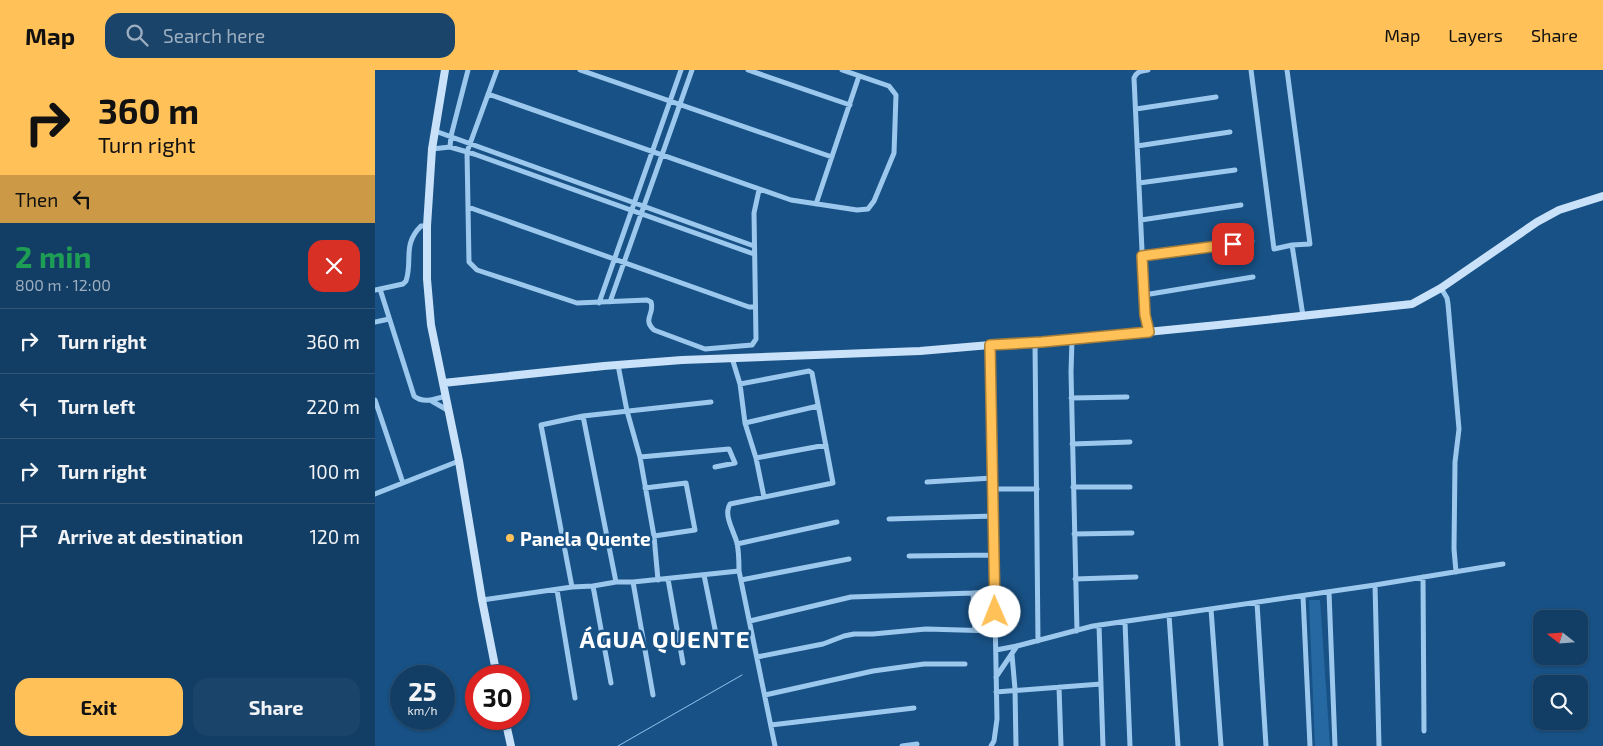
<!DOCTYPE html>
<html lang="en">
<head>
<meta charset="utf-8">
<style>
  :root { --surface:#123d64; --page:#1b446a; --text:#f1f3f6; --muted:#9caebf; --line:#315678; --accent:#ffc158 }
  body { margin:0; font-family:"Exo 2",sans-serif; background:var(--page); color:var(--text); height:100vh; display:flex; flex-direction:column; font-size:19px; white-space:nowrap }
  * { box-sizing:border-box; margin:0 }
  p { font-size:16px; color:var(--muted) }
  .icon { flex:none; width:28px; height:28px; fill:none; stroke:currentColor; stroke-width:2; stroke-linecap:round; stroke-linejoin:round }
  .map { position:relative; flex:1; overflow:hidden }
  .details { display:flex; flex-direction:column; background:var(--surface); width:375px }
  .details>* { flex:none }
  .guide { background:#ffc158; color:#111; overflow:hidden }
  .needle { width:32px; rotate:287deg }
  .fabs { position:absolute; left:1158px; top:540px; display:grid; gap:10px }
  .fabs a { display:grid; place-items:center; width:55px; height:55px; border-radius:10px; background:var(--surface); box-shadow:0 1px 4px #0004,0 0 0 1px var(--line); font-size:25px }
  .speed { position:absolute; left:15px; top:595px; display:flex; gap:10px; font-size:25px; font-weight:700; text-align:center }
  .speed>* { display:grid; place-content:center; width:65px; height:65px; border-radius:50%; background:var(--surface); box-shadow:0 1px 4px #0004,0 0 0 1px var(--line); line-height:1 }
  .speed small { font-size:12px; font-weight:400 }
  .speed .limit { border:8px solid #d22; background:#fff; color:#111 }
  .pin { position:absolute; display:grid; place-items:center; width:42px; height:42px; color:#fff; margin:-21px; border-radius:10px; box-shadow:0 2px 8px #0006 }
  .me { position:absolute; width:55px; margin:-28px; rotate:359deg; stroke-linejoin:round; filter:drop-shadow(0 0 4px #0008) }
  .turn { display:flex; align-items:center; gap:18px; height:105px; padding:0 15px; font-size:22px }
  .turn .icon { width:65px; height:65px; stroke-width:2.5 }
  .turn b { display:block; font-size:35px; line-height:42px }
  .then { display:flex; align-items:center; height:48px; padding:0 15px; background:#0003; gap:10px; font-size:19px }
  .round { display:grid; place-items:center; flex:none; width:52px; height:52px; border-radius:15px; background:var(--page) }
  .summary { display:flex; align-items:center; justify-content:space-between; height:85px; padding:0 15px }
  h1 { font-size:30px; font-weight:700; line-height:38px; color:#1e9e55 }
  .action { display:flex; gap:10px; margin-top:auto; padding:10px 15px }
  .action a { flex:1; height:58px; border-radius:15px; background:var(--accent); color:#111; font-size:20px; font-weight:700; line-height:58px; text-align:center }
  .action a+a { background:var(--page); color:var(--text) }
  ul { padding:0; list-style:none }
  li { display:flex; align-items:center; gap:15px; height:65px; padding:0 15px; border-top:1px solid var(--line) }
  li div { flex:1 }
  li b { display:block; font-size:19px }
  li em { font-style:normal }
  header { display:flex; align-items:center; gap:30px; box-sizing:border-box; height:70px; padding:0 25px; background:var(--accent); color:#111 }
  header strong { font-size:24px }
  nav { display:flex; gap:28px; margin-inline-start:auto; font-size:18px }
  .search { width:350px; height:45px; background:var(--page); display:flex; align-items:center; gap:12px; box-sizing:border-box; padding:0 18px; border-radius:15px; color:var(--muted); font-size:19px }
  main { display:flex; flex:1; min-height:0 }
  .map>svg:first-child { display:block }
  .green { fill:#2669a2 }
  .lines { fill:none; stroke-linecap:round; stroke-linejoin:round }
  .stream { stroke:#8fc4ef; stroke-width:1 }
  .street { stroke:#9dc8ed; stroke-width:5 }
  .secondary { stroke:#c9e2f9; stroke-width:8 }
  .route-casing { stroke:#a67d39; stroke-width:12 }
  .route { stroke:#ffc158; stroke-width:9 }
  .poi-dot { fill:#ffc158; stroke:#185185; stroke-width:2 }
  .labels { text-anchor:middle; dominant-baseline:central; stroke-width:5; stroke-linejoin:round; paint-order:stroke }
  .poi-label { font-size:19px; font-weight:bold; fill:#fff; stroke:#185185; text-anchor:start }
  .district-label { font-size:24px; font-weight:bold; letter-spacing:1px; fill:#fff; stroke:#185185 }
</style>
</head>
<body>
<header>
<strong>Map</strong>
<div class="search"><svg class="icon" aria-label="search" viewBox="0 0 24 24"><circle cx="10" cy="10" r="6"/><path d="M15 15l6 6"/></svg>Search here</div>
<nav><a>Map</a><a>Layers</a><a>Share</a></nav>
</header>
<main>
<section class="details">
<div class="guide">
<div class="turn"><svg class="icon" aria-label="right" viewBox="0 0 24 24"><path d="M7 20v-9h11M14 6l5 5-5 5"/></svg><div><b>360 m</b>Turn right</div></div>
<div class="then">Then<svg class="icon" aria-label="left" viewBox="0 0 24 24"><path d="M17 20v-9H6M10 6l-5 5 5 5"/></svg></div>
</div>
<div class="summary"><div><h1>2 min</h1><p>800 m · 12:00</p></div><a class="round" style="background:#d93025;color:#fff"><svg class="icon" aria-label="close" viewBox="0 0 24 24"><path d="M6 6l12 12M18 6L6 18"/></svg></a></div>
<ul>
<li><svg class="icon" aria-label="right" viewBox="0 0 24 24"><path d="M7 20v-9h11M14 6l5 5-5 5"/></svg><div><b>Turn right</b></div><em>360 m</em></li>
<li><svg class="icon" aria-label="left" viewBox="0 0 24 24"><path d="M17 20v-9H6M10 6l-5 5 5 5"/></svg><div><b>Turn left</b></div><em>220 m</em></li>
<li><svg class="icon" aria-label="right" viewBox="0 0 24 24"><path d="M7 20v-9h11M14 6l5 5-5 5"/></svg><div><b>Turn right</b></div><em>100 m</em></li>
<li><svg class="icon" aria-label="arrive" viewBox="0 0 24 24"><path d="M6 21V4h12l-3 4 3 4H6"/></svg><div><b>Arrive at destination</b></div><em>120 m</em></li>
</ul>
<div class="action"><a>Exit</a><a>Share</a></div>
</section>
<div class="map">
<svg width="1228" height="676" viewBox="0 0 1228 676">
  <rect width="100%" height="100%" fill="#185185"/>
  <path class="green" d="M934,530H945L955,676H940Z"/>
  <g class="lines">
    <path class="stream" d="M243,676L367,605"/>
    <path class="street" d="M122,0L92,82L94,192L102,200L202,233L272,230L276,232C280,244 267,249 279,260L330,279L377,275L381,269L379,143L384,120
      M205,0L457,87
      M373,0L475,35
      M773,0C766,1 762,1 759,8L770,245L774,262
      M876,0L899,179L917,175L935,174L912,0
      M113,24L416,130L482,140L493,139L499,131L519,83L521,25L514,16L467,0
      M761,39L841,27
      M60,61L379,176
      M762,76L855,62
      M75,77L76,66L93,0
      M57,79L75,77L99,84L379,184
      M764,113L860,100
      M441,134L484,6
      M93,137L374,237H380
      M766,150L866,135
      M917,175L928,246
      M767,186L877,171
      M1066,218L1072,228L1073,234L1084,359L1080,392L1079,479L1081,502
      M5,219L39,326C49,334 59,329 71,326
      M0,220L28,214L31,211C38,190 27,175 46,156H52
      M769,225L878,207
      M235,232L317,0
      M224,233L306,0
      M0,252L14,249
      M697,270L696,302L702,561
      M660,273L663,571
      M615,275L622,649L619,671L616,676
      M357,288L365,314L370,353L381,388L389,427
      M243,295L252,341L265,387L279,466L283,510
      M365,314L434,301L437,303L458,413L355,434C348,445 359,461 362,473C364,482 364,492 364,501L400,676
      M696,328L752,327
      M0,330L28,413
      M55,330L74,341
      M208,346L241,512
      M370,353L443,336
      M697,374L755,372
      M265,387L354,379L360,393L340,397
      M381,388L451,375
      M552,412L617,408
      M698,417H755
      M270,418L311,413L320,460L279,466
      M618,419H662
      M0,424L84,391
      M514,449L619,446
      M699,464L757,463
      M362,474L462,452
      M534,486L619,485
      M329,505L342,569
      M1048,507L1049,661
      M293,509L308,593
      M700,509L761,507
      M366,510L474,489
      M258,512L278,625
      M1000,515L1004,676
      M218,516L236,613
      M197,517L166,355L208,346L336,332
      M182,520L200,628
      M954,522L960,676
      M598,523L619,522
      M928,526L935,676
      M107,530L197,517L218,516L241,512H258L364,501
      M882,533L891,676
      M836,539L846,676
      M794,545L803,676
      M375,551L476,527L598,523L600,560
      M750,552L755,676
      M724,555L728,676
      M621,580L642,576L718,556L1000,515L1128,494
      M637,585L640,619L641,676
      M382,587L448,574L469,566L479,564H498L551,559L620,561
      M621,607L642,576
      M684,617L686,676
      M621,622L726,614
      M390,625L498,601L549,594H590
      M396,655L539,638
      M527,676L542,674"/>
    <path class="secondary" d="M70,0L57,79L52,156V209L56,255L84,391L107,530L122,606
      M68,313L229,296L307,290L545,281L615,275L660,273L843,255L1037,234L1066,218L1162,152L1184,140L1228,126
      M130,649L136,676"/>
  </g>
  <g class="lines">
    <defs>
      <path id="route" d="M620,542L615,275L667,272L774,262L770,245L767,186L858,174"/>
    </defs>
    <use href="#route" class="route-casing"/>
    <use href="#route" class="route"/>
  </g>
  <circle class="poi-dot" cx="135" cy="468" r="5"/>
  <g class="labels">
    <g class="poi-label">
      <text x="145" y="468">Panela Quente</text>
    </g>
    <g class="district-label">
      <text x="290" y="568">ÁGUA QUENTE</text>
    </g>
  </g>
</svg>
<div class="fabs">
<a><svg class="needle" viewBox="-14 -14 28 28"><path d="M0-13l5 13h-10z" fill="#e53935"/><path d="M0 13l5-13h-10z" fill="#9caebf"/></svg></a>
<a><svg class="icon" aria-label="search" viewBox="0 0 24 24"><circle cx="10" cy="10" r="6"/><path d="M15 15l6 6"/></svg></a>
</div>
<div class="speed"><div>25<small>km/h</small></div><div class="limit">30</div></div>
<div class="pin" style="left:858px;top:174px;background:#d93025"><svg class="icon" aria-label="arrive" viewBox="0 0 24 24"><path d="M6 21V4h12l-3 4 3 4H6"/></svg></div>
<svg class="me" style="left:620px;top:542px" viewBox="-20 -20 40 40"><circle r="19" fill="#fff"/><path d="M0-13L10 11 0 6-10 11z" fill="#ffc158"/></svg>
</div>
</main>
</body>
</html>
